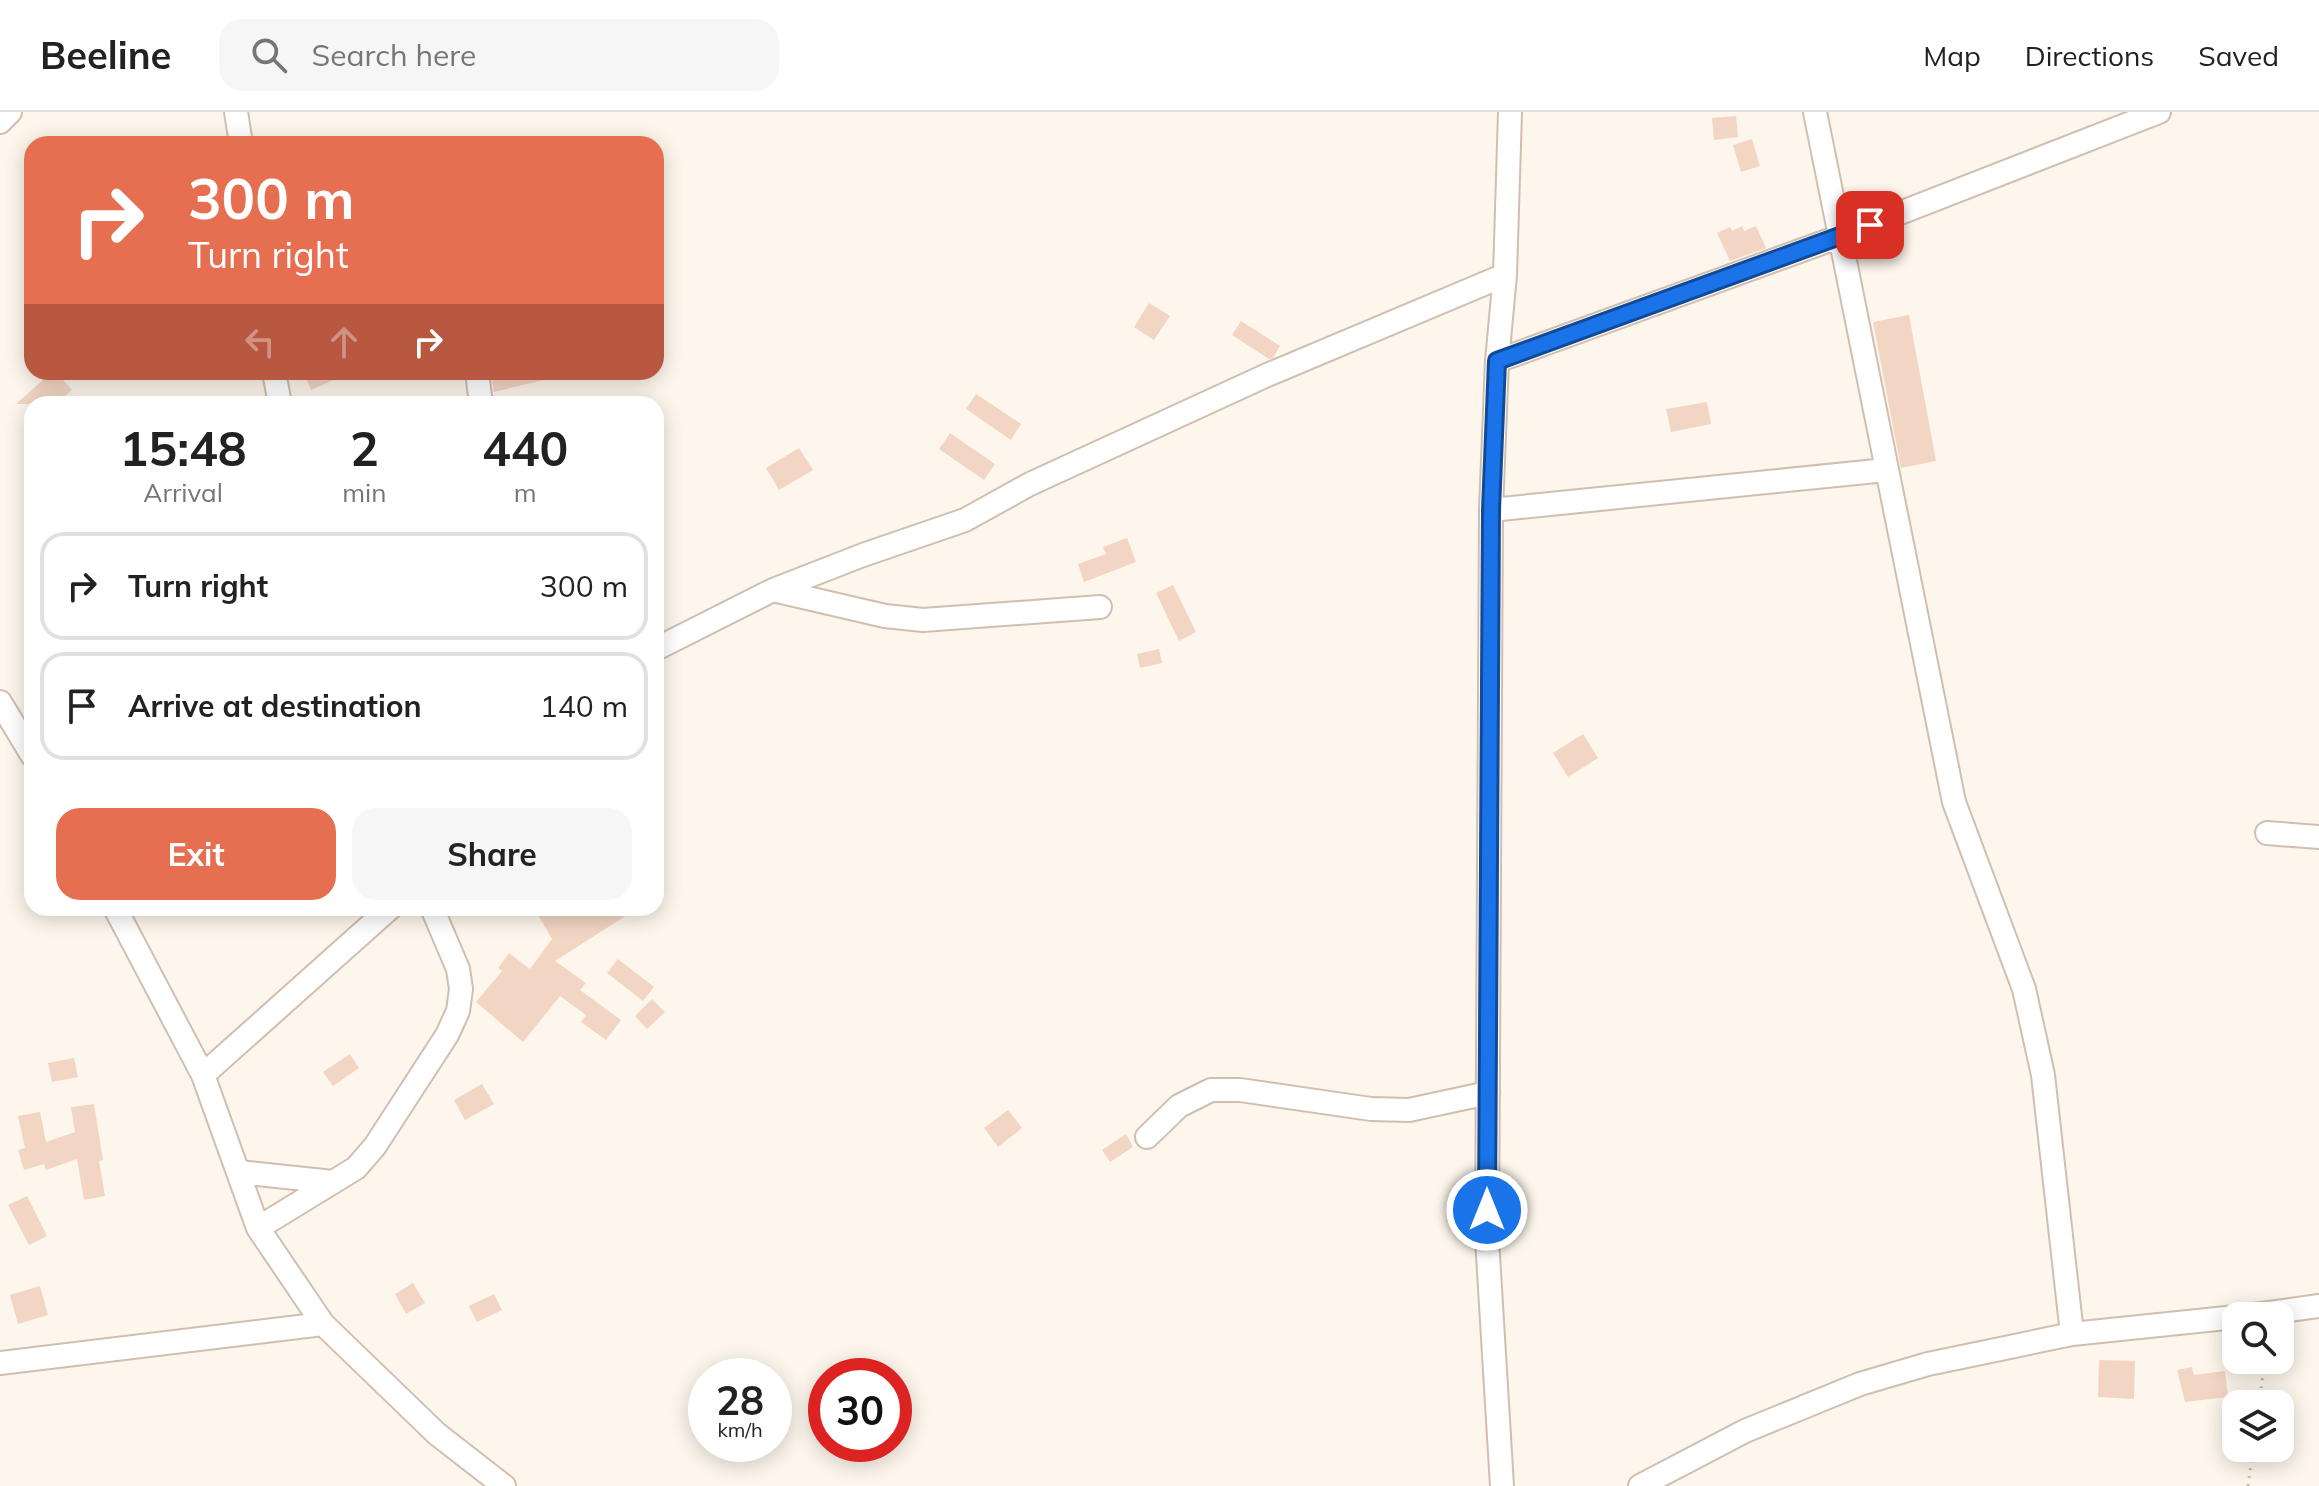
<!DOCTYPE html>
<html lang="en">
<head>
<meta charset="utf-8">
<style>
  :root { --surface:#fff; --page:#f6f6f6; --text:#222; --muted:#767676; --line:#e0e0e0; --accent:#e76f51 }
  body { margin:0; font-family:Mulish,sans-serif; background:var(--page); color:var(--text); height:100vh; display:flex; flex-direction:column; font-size:30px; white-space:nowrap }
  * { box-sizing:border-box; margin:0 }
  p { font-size:26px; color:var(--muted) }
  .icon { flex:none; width:44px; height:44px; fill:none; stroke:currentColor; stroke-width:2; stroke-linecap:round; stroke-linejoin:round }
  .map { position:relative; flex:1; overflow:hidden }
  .sheet { position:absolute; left:24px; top:284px; width:640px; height:520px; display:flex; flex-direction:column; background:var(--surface); border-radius:24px; box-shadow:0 4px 20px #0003 }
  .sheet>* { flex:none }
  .banner { position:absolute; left:24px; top:24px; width:640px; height:244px; border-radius:24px; box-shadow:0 4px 20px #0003; background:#e76f51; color:#fff; overflow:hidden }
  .controls { position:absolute; left:2222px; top:1190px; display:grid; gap:16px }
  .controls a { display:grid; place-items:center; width:72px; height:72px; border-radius:16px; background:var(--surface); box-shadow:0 4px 20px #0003; font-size:40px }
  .speed { position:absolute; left:688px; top:1246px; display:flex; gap:16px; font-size:40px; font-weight:700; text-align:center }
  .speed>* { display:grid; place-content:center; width:104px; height:104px; border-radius:50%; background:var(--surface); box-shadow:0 4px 20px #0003; line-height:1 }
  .speed small { font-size:20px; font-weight:400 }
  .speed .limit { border:12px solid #d22; background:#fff; color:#111 }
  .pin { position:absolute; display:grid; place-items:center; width:68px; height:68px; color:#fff; margin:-34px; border-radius:16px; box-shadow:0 4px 12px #0006 }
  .me { position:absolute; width:88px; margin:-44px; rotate:0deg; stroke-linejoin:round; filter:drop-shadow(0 0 6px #0008) }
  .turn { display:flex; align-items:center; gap:28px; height:168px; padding:0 32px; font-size:36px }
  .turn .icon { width:104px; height:104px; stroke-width:2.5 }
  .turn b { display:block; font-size:56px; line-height:68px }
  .lanes { display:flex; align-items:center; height:76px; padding:0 32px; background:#0003; justify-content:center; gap:40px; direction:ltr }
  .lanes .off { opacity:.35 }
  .eta { display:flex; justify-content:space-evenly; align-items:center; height:136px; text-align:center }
  .eta b { font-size:48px; font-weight:700; line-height:56px }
  .action { display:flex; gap:16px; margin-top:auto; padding:16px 32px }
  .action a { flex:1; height:92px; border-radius:24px; background:var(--accent); color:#fff; font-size:32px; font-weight:700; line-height:92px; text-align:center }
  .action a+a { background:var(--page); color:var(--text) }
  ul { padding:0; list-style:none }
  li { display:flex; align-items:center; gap:24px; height:108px; margin:0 16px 12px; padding:0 16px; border:4px solid var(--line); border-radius:24px }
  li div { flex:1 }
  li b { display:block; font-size:30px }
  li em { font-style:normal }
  header { display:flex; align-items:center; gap:48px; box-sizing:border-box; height:112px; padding:0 40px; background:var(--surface); border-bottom:2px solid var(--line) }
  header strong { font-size:38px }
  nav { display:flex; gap:44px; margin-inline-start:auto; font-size:28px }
  .search { width:560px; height:72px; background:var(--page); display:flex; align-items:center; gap:20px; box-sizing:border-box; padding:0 28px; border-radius:24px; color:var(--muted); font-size:30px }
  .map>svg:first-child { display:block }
  .building { fill:#f3d5c3 }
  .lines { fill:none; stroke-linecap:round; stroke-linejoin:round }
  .minor-casing { stroke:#d1beb0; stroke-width:26 }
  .path { stroke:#d9b8a5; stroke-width:3; stroke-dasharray:2 6; stroke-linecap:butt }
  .minor { stroke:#fff; stroke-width:22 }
  .route-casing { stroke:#114b97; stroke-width:20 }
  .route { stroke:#1a73e8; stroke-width:14 }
</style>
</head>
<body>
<header>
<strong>Beeline</strong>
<div class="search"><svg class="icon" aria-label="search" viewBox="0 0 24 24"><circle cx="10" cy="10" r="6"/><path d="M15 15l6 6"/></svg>Search here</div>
<nav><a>Map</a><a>Directions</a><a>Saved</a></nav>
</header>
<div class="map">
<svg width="2319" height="1374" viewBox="0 0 2319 1374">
  <rect width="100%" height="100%" fill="#fdf6ec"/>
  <path class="building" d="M1736,4L1738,25L1714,28L1712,6Z
    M1752,27L1760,54L1741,60L1733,33Z
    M1742,114L1744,119L1756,114L1766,136L1730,149L1717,121L1730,115L1732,119Z
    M1149,191L1170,204L1154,228L1134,215Z
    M1909,203L1936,349L1901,356L1873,210Z
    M1241,209L1280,234L1273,246L1269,247L1232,223Z
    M52,260H56L72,278L56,292H16Z
    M314,260H352L311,278L305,264Z
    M491,260H551L552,266L494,280Z
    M976,282L1021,312L1011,328L966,297Z
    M1707,290L1711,312L1671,320L1666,297Z
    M950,321L995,352L984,368L939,337Z
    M799,336L813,358L779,378L766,356Z
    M1127,426L1136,450L1084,470L1078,452L1106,442L1103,435Z
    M1173,473L1196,520L1179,529L1156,481Z
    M1159,537L1162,551L1140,556L1137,542Z
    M1583,622L1598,646L1568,665L1553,641Z
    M534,796H564L588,804L600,796H638L555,849L586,871L580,878L621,908L606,928L581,910L586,903L560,884L523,930L476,890L502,859L498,856L509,841L530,857L552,827Z
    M618,847L654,875L643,889L607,861Z
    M652,887L665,900L647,917L635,904Z
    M350,942L359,956L333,974L323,960Z
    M74,946L78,965L52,970L48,951Z
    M482,972L494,992L465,1008L454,988Z
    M94,992L103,1048L99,1049L105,1084L84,1088L77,1047L46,1058L44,1052L24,1058L18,1038L25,1036L18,1004L40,1000L46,1030L75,1020L71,995Z
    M1008,998L1022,1016L998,1035L984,1016Z
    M1126,1022L1133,1035L1110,1050L1102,1038Z
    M27,1084L47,1124L29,1133L8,1093Z
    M413,1171L425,1191L406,1202L395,1182Z
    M40,1174L48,1203L18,1212L10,1183Z
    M494,1182L502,1198L477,1210L469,1194Z
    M2099,1248L2135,1249L2134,1287L2098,1285Z
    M2192,1255L2194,1263L2225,1259L2228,1285L2185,1290L2177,1258Z"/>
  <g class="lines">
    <defs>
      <path id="minor" d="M236,0L241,32
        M1815,0L1954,690L2024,877L2043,963L2072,1222
        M0,10L10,0
        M1497,249L1841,124L2159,0
        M274,260L280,292
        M477,260L481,292
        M1491,398L1886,358
        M773,478L885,504L923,508L1100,495
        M656,537L773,478L863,443L965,408L1030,372L1265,264L1505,163
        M0,590L32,643
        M2267,721L2319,725
        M115,796L203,963L258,1116L323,1212L437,1322L504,1374
        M203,963L390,796
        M1147,1025L1179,994L1211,978H1240L1371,997L1409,998L1488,981
        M238,1060L333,1070
        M258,1116L356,1056L375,1034L447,923L458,899L461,877L458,857L432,796
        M2246,1204L2319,1194
        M0,1251L323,1212
        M1502,1374L1487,1127L1491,398L1497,249L1505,163L1510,0
        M1640,1374L1745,1319L1860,1272L1928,1252L2072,1222L2236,1205"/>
    </defs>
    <use href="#minor" class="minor-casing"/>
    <path class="path" d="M2259,1292L2265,1248
      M2248,1374L2253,1336"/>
    <use href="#minor" class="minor"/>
  </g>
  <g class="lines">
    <defs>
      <path id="route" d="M1487,1098L1491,398L1497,249L1870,113"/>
    </defs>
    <use href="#route" class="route-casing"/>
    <use href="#route" class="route"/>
  </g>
</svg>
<div class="controls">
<a><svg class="icon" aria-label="search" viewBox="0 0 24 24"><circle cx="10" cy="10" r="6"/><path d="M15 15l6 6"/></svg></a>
<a><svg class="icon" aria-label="layers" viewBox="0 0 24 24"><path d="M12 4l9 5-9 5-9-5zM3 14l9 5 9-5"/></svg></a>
</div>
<div class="speed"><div>28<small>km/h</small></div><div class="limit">30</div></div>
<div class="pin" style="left:1870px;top:113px;background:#d93025"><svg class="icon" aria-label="arrive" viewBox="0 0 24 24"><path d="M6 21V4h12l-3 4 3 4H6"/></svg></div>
<svg class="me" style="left:1487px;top:1098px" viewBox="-20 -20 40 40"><circle r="17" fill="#1a73e8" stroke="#fff" stroke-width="3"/><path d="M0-11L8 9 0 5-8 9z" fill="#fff"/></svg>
<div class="banner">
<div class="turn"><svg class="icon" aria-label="right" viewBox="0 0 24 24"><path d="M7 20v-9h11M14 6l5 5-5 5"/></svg><div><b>300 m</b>Turn right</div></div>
<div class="lanes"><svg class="icon off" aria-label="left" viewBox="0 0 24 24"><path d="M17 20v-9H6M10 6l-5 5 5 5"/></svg><svg class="icon off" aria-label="ahead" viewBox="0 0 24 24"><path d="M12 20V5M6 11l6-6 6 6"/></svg><svg class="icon" aria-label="right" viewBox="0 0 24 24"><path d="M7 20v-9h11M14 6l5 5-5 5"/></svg></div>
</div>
<section class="sheet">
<div class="eta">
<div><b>15:48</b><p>Arrival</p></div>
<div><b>2</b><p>min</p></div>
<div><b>440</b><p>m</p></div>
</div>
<ul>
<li><svg class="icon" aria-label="right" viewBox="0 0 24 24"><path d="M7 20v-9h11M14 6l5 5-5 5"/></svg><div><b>Turn right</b></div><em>300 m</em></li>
<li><svg class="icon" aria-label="arrive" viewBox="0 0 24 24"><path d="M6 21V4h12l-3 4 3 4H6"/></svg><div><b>Arrive at destination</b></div><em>140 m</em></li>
</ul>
<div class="action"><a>Exit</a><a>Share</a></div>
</section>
</div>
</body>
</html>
